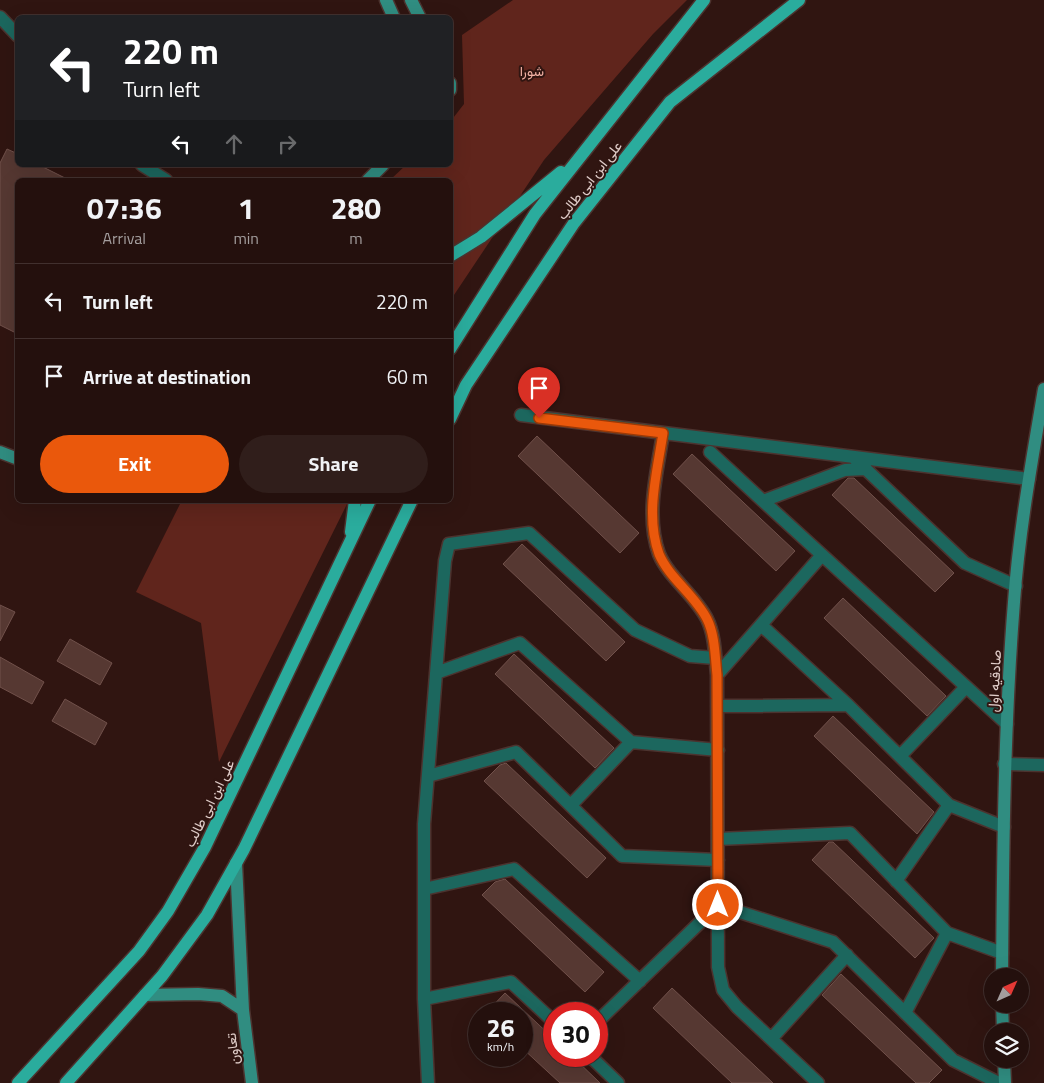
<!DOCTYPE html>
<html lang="en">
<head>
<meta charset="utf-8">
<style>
  :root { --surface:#24100d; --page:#301e1b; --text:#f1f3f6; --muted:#a39d9d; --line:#41302e; --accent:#ea580c }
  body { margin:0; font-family:"Titillium Web",Vazirmatn,sans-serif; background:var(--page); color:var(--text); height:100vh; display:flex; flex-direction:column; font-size:19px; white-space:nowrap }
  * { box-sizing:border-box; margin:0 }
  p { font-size:16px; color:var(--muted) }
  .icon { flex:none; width:28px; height:28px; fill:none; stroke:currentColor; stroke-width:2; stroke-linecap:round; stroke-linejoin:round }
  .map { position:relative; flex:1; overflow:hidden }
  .side { position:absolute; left:15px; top:178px; width:438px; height:325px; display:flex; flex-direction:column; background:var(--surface); border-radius:8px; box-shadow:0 5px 20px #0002,0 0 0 1px var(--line) }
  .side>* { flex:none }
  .top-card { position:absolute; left:15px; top:15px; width:438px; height:152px; border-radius:8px; box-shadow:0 5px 20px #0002,0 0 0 1px var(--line); background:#202124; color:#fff; overflow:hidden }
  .needle { width:32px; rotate:45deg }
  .fabs { position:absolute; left:984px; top:968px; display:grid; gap:10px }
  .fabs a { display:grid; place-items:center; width:45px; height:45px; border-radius:50%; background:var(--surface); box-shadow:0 5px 20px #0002,0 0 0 1px var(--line); font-size:25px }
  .speed { position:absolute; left:468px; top:1002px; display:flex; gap:10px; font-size:25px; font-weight:700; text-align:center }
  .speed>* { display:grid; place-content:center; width:65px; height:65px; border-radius:50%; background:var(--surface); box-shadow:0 5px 20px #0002,0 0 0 1px var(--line); line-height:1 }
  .speed small { font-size:12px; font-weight:400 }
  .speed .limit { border:8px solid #d22; background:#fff; color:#111 }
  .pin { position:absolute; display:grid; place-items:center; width:42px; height:42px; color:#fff; margin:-51px -21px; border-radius:50% 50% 50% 0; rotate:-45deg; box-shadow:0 0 5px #0007 }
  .pin .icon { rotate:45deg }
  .me { position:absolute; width:55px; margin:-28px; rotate:0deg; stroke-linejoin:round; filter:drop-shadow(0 0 4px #0008) }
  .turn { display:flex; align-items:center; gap:18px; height:105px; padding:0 25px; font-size:22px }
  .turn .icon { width:65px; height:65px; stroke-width:2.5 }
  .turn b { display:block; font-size:35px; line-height:42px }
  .lanes { display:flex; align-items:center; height:48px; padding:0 25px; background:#0003; justify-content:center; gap:25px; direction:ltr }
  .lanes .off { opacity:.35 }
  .eta { display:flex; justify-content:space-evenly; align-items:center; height:85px; text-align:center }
  .eta b { font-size:30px; font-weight:700; line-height:35px }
  .cta { display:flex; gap:10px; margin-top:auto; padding:10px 25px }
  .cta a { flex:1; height:58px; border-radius:30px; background:var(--accent); color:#fff; font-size:20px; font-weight:700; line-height:58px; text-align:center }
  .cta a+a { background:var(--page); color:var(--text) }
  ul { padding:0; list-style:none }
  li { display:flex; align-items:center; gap:15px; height:75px; padding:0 25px; border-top:1px solid var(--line) }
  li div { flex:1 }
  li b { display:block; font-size:19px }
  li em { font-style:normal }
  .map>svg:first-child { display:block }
  .green { fill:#60251c }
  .building { fill:#563832; stroke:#71514b }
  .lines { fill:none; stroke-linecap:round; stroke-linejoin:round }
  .street-casing { stroke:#4c332f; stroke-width:15 }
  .secondary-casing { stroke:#4c332f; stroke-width:15 }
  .primary-casing { stroke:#4c332f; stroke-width:15 }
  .street { stroke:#1c675e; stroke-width:12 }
  .secondary { stroke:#308d81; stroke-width:12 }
  .primary { stroke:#2aac9d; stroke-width:12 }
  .route-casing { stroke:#983908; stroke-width:12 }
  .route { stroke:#ea580c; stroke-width:9 }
  .labels { text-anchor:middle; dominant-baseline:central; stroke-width:4; stroke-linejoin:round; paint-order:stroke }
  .park-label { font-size:14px; fill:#f2b1a4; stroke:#301511 }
  .street-label { font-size:14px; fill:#e1ceca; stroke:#301511 }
</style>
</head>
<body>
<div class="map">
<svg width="1044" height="1083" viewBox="0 0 1044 1083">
  <rect width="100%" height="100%" fill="#301511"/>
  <path class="green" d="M513,0H687L653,34L544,160L450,301V180H390L406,165H450V122L464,104L462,35Z
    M182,500H349L219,762L201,623L136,592Z"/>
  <path class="building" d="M7,149L18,154V165H39L69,180H18V334L0,325V163Z
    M537,436L639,533L620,553L518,456Z
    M692,454L795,551L776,571L673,474Z
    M848,478H854L954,573L935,592L832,495Z
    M522,544L625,642L606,661L503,564Z
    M843,598L946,696L927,716L824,618Z
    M0,605L15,612L0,641Z
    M70,639L112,663L100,685L57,661Z
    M514,654L614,748L595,768L495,674Z
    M0,657L44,682L32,704L0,687Z
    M65,699L107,723L95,745L52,721Z
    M833,716L934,812L917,834L814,736Z
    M506,763L606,858L587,878L484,781L500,765Z
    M829,842H833L934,938L915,958L812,860Z
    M505,879L604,972L585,992L482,895L495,882Z
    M841,974L942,1070L929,1083H916L822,995Z
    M672,988L773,1083H732L653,1008Z
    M505,993L554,1039V1056H572L600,1083H560L521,1047V1014H485Z"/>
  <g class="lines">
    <defs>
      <path id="street" d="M0,17L18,36
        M142,165L166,180
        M521,415L1029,479
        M663,433C657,473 645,515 659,554C669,578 695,595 707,619C715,635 715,656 717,675L718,967L723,990L737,1007L818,1083
        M710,452L763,501L845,470L866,469
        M853,457L965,563L1016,586
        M763,501L1007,724
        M761,625L848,705L949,805L1004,827
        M436,673L520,643L631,742L718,750
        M717,675L822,555
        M717,706L848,705
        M900,756L966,687
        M1004,764L1044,765
        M428,776L516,752L622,856L718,860
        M571,805L631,742
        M718,839L850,833L947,933L1002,953
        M896,881L949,805
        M424,889L514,869L640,981
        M424,999L511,982L554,1022
        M905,1013L947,933
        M596,1023L718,905L833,942L953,1060L999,1083
        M771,1039L847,955
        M590,1056L618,1083
        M428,1083L424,999V824L445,561L449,544L529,533L635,630L690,656L715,658"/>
      <path id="secondary" d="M386,0L394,18
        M411,0L420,18
        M450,83V90
        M368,180L383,165
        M0,452L18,459
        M1002,976C1003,852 1004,727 1014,602C1019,531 1032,460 1044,389
        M145,995L198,994L222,996L243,1010L236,863
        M1002,1004L1003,1031
        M243,1010L252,1083
        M1004,1059L1005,1083"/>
      <path id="primary" d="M450,256L481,237L561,172
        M450,349L535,214L704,0
        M450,419L466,385L574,223L670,102L799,0
        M351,532L355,500
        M18,1083L139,951L168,911L205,847L370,500
        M66,1083L162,976L207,915L244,849L412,500"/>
    </defs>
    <use href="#street" class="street-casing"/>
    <use href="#secondary" class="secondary-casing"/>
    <use href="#primary" class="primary-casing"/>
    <use href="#street" class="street"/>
    <use href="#secondary" class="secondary"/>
    <use href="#primary" class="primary"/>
  </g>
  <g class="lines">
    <defs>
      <path id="route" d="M539,418L663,433C657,473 645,515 659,554C669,578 695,595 707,619C715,635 715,656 717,675L718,905"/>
    </defs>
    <use href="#route" class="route-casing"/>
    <use href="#route" class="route"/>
  </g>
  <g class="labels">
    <g class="park-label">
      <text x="532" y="70">شورا</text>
    </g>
    <g class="street-label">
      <text transform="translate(589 180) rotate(-52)">علی ابن ابی طالب</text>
      <text transform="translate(994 681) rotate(-87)">صادقیه اول</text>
      <text transform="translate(209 803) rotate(-64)">علی ابن ابی طالب</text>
      <text transform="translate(232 1049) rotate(-97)">تعاون</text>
    </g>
  </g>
</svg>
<div class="fabs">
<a><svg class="needle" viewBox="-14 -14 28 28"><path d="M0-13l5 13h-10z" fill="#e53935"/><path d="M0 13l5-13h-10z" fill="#a39d9d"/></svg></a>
<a><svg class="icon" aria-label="layers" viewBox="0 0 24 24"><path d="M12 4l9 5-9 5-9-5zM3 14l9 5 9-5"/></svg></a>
</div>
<div class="speed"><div>26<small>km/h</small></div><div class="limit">30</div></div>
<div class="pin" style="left:539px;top:418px;background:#d93025"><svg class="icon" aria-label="arrive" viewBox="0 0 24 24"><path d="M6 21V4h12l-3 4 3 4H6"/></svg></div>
<svg class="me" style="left:718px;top:905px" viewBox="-20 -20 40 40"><circle r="17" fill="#ea580c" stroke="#fff" stroke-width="3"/><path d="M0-11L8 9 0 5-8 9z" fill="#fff"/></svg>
<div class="top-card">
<div class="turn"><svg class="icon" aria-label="left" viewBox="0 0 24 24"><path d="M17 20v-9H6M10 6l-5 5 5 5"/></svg><div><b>220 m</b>Turn left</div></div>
<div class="lanes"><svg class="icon" aria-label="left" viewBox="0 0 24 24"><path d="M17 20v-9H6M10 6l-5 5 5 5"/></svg><svg class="icon off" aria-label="ahead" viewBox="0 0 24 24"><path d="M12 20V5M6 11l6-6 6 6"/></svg><svg class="icon off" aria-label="right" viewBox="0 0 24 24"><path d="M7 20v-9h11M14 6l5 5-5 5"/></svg></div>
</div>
<section class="side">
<div class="eta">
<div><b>07:36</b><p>Arrival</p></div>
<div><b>1</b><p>min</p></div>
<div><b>280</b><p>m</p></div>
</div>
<ul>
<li><svg class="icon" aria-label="left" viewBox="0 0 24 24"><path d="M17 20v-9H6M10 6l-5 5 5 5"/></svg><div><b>Turn left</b></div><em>220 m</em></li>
<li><svg class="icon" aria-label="arrive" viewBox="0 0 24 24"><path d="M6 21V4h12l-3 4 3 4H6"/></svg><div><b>Arrive at destination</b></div><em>60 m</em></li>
</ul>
<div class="cta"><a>Exit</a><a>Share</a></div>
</section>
</div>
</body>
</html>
